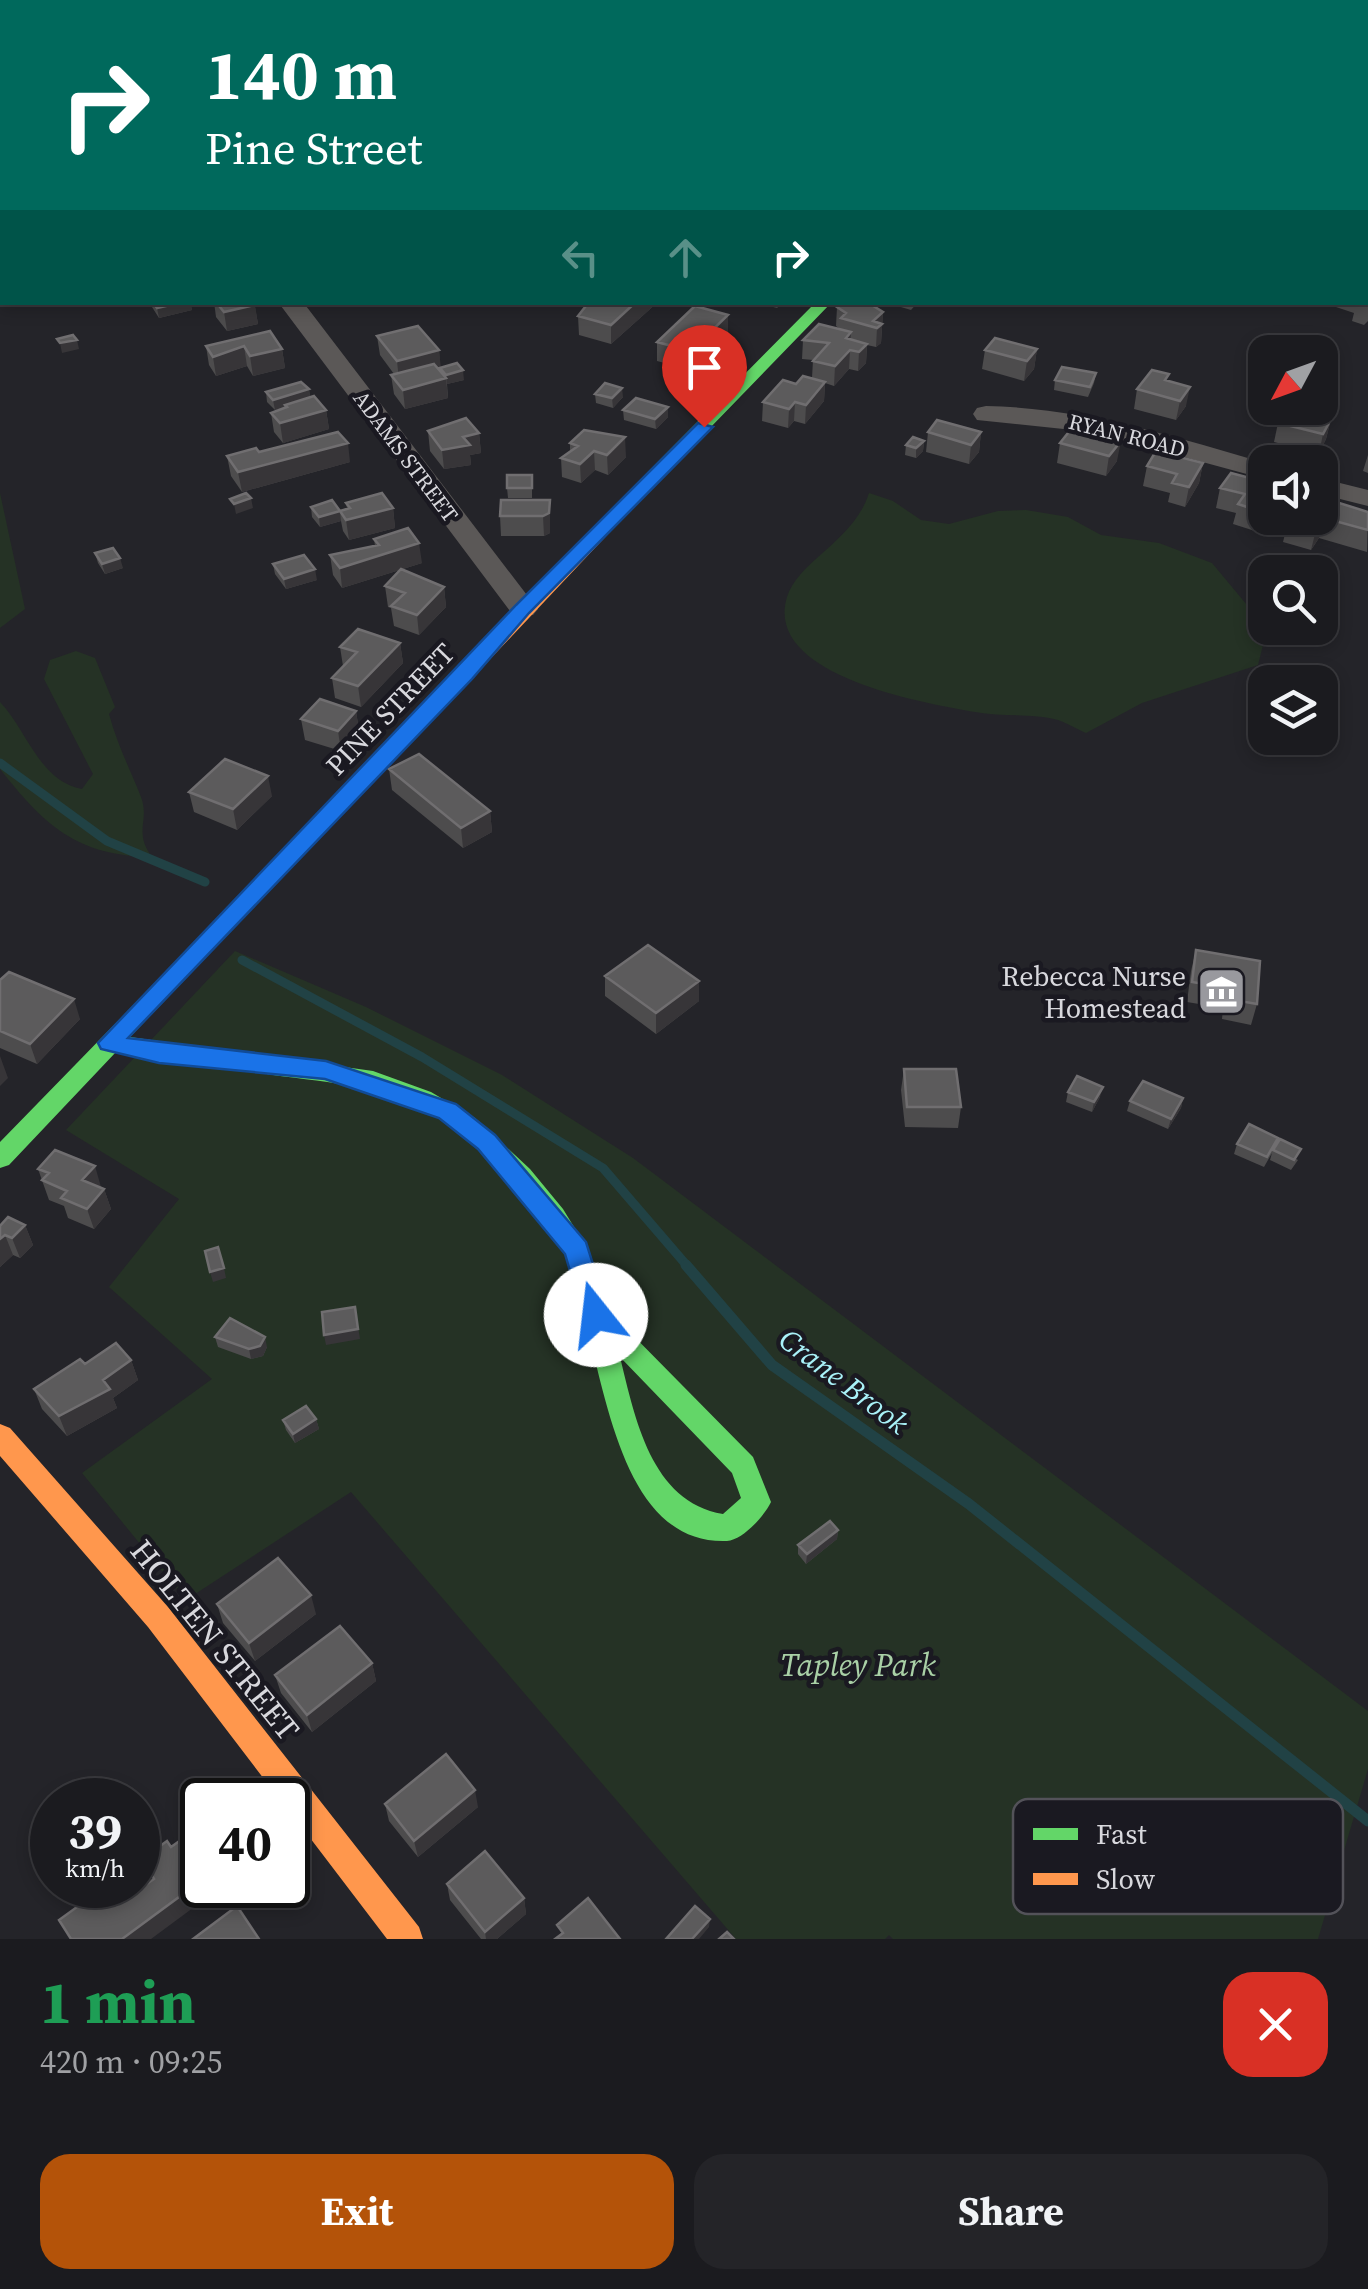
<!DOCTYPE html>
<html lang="en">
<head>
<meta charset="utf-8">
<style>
  :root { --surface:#1b1b1f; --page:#242428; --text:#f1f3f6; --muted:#a0a1a4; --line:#39393d; --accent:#b45309 }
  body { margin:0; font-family:"Source Serif 4",serif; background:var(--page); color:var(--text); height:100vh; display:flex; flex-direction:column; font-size:38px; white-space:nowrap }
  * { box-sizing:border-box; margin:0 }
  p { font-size:32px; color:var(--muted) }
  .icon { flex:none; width:55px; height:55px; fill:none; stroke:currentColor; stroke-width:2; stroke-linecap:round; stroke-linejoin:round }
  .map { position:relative; height:1939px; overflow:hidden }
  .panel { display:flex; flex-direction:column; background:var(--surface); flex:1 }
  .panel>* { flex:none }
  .hud { position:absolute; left:0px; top:0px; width:1370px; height:305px; box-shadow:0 5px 15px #0003,0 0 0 2px var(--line); background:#00695c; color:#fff; overflow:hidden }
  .needle { width:65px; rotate:229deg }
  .fabs { position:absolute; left:1248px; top:335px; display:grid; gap:20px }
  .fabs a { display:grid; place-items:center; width:90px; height:90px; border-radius:20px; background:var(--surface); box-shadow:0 5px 15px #0003,0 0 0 2px var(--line); font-size:50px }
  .speed { position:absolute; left:30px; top:1778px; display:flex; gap:20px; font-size:50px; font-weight:700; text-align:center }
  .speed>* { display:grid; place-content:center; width:130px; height:130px; border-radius:50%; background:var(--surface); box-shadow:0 5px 15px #0003,0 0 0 2px var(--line); line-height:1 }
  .speed small { font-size:25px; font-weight:400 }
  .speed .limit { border:5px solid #111; border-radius:15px; background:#fff; color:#111 }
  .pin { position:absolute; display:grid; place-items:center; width:85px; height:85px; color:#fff; margin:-102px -42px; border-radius:50% 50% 50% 0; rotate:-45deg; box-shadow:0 0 10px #0007 }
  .pin .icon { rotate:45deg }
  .me { position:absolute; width:110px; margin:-55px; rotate:344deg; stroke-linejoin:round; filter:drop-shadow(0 0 8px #0008) }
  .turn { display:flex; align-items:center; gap:35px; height:210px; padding:0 40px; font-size:45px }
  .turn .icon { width:130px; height:130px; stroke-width:2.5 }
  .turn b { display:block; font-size:70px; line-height:85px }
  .lanes { display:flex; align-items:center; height:95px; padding:0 40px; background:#0003; justify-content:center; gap:50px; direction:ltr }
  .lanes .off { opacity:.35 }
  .round { display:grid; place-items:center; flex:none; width:105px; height:105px; border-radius:30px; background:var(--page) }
  .headline { display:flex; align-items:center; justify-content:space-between; height:170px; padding:0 40px }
  h1 { font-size:60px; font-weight:700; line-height:75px; color:#1e9e55 }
  .button { display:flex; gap:20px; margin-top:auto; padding:20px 40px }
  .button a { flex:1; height:115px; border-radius:30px; background:var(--accent); color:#fff; font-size:40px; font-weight:700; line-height:115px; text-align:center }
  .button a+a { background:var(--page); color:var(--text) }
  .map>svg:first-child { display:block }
  .green { fill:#253225 }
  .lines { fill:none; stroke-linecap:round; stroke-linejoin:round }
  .stream-far1 { stroke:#214245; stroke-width:9 }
  .stream { stroke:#214245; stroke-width:11 }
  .lane { fill:#5b5857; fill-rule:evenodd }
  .street { fill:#5b5857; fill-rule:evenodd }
  .fast { fill:#63d668; fill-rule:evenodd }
  .slow { fill:#ff974d; fill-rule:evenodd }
  .wall { fill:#4d4c4d }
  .shaded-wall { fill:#373538 }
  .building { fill:#5c5b5c; stroke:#706e70; stroke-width:2.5 }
  .route { fill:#1a73e8; stroke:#114b97; stroke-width:2.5 }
  .labels { text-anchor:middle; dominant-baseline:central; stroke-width:9; stroke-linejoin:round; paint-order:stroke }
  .far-street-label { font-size:22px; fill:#d8d8dd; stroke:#1a1921 }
  .street-label { font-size:28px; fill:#d8d8dd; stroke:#1a1921 }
  .poi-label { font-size:28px; fill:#d8d8dd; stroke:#1a1921; text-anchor:end }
  .water-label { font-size:30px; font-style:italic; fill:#a9f1f8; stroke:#1a1921 }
  .near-street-label { font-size:32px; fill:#d8d8dd; stroke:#1a1921 }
  .near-park-label { font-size:32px; font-style:italic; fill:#a9d0a6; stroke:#1a1921 }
  .key { fill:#1a1921; stroke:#535259; stroke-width:2.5 }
  .key-label { font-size:28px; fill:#d8d8dd }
</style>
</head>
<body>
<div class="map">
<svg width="1368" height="1939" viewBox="0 0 1368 1939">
  <rect width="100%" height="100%" fill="#242429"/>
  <path class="green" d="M0,493L25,609L0,628Z
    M869,493L893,501L921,520L949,524L998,511L1026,510L1068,517L1101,535L1159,543L1212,563L1267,629L1258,665L1142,703L1086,733C1077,729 1067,723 1058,720C1032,713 1001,717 975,712C924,703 763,676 787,597C799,560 854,541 869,493Z
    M76,651L95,658L115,707L109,714C117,744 130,769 141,797C150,821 133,831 152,857C77,856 44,825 0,769V702C27,730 39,781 82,789L93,774L44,679L50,660Z
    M235,951L366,1007L502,1075L633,1158L1368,1711V1769L1318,1939H893L889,1935L885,1939H736L351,1492L186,1600L82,1473L212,1379L109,1287L179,1199L66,1130Z"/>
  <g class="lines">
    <path class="stream-far1" d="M0,763L107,841L205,882
      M242,960L422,1057L603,1168L689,1268"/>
    <path class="stream" d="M686,1265L772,1365L969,1504L1368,1821"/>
    <path class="lane" d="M22,0H32L34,2H24Z
      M0,119H2V130H0Z"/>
    <path class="street" d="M60,0H80L81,2H62Z
      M278,302H303L533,603L538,609L533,615H513Z
      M986,406C1083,408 1173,436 1265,463V479L1092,432L977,420L973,414L977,408Z
      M1320,478L1368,490V506L1320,494Z"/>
    <path class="fast" d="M2,60V68L0,69V61Z
      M816,302H832L643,497H631V489Z
      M422,714L432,720L429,724L130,1037L373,1071L431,1092L475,1118L530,1169L563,1209L590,1253L608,1310L753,1457L771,1502C765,1515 743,1540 727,1541C600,1546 603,1320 560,1244C532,1196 487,1149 440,1119C390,1086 331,1083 273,1075C221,1067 168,1060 116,1052L9,1165L0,1168V1142L415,716ZM620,1357L732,1473L741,1498L723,1514C651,1502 635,1418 620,1357Z"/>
    <path class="slow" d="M637,488L646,493L643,497L429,724H415L412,720L415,716L631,489Z
      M0,1424L10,1428L168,1607L419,1927L423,1939H387L288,1809V1800H280L148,1627L0,1456Z"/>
  </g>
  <path class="wall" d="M955,0H999L998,2H958Z
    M1269,0H1303L1298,2H1276Z
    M1368,284V321L1364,325L1352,321L1354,313L1336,307L1337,302H1368Z
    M151,302H190L192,310L159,318L152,307Z
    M214,302H254L258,324L227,331L216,317Z
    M658,302L611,344L579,335L578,316Z
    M754,302H783L777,308Z
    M884,302H918L911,310Z
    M837,307L878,309L883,312L881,343L876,347L867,345L866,363L858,371L849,369L834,386L825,383L824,401L805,424L794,421L788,428L762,421L763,402L796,384L812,378L813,360L802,359L803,340L840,329L836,326Z
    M728,334L691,370L657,361V342Z
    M377,336L439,350L440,367L464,380L447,384L448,398L405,409L394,394L391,375L394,374L380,355Z
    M206,346L282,349L285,368L253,376L247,366L216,376L209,365Z
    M1037,349L1034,369L1024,381L982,369L985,350Z
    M1096,373L1094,383L1088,397L1054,390L1055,380Z
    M1167,381L1186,406L1176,420L1134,409L1137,389Z
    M309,389L310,398L326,410L329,429L283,443L274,432L271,413L285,408V407L275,410L267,402L266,392Z
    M595,394L623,397L613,408L596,403Z
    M623,410L668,417L656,429L624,420Z
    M1331,419L1326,439L1319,453L1274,442L1278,423Z
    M1072,428L1117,461L1106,476L1057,463L1060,443Z
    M428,431L479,433L481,453L470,455L471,465L444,469L430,451Z
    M928,432H981L979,452L969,464L926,452Z
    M924,441L923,451L916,458L905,455L906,445Z
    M570,443L626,457L608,475L595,470L581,483L562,477L561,458L570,451Z
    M1368,455V473L1363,471Z
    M227,456L350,462L242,492L231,476Z
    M1203,463L1199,483L1185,507L1168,502L1170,493L1143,486L1147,466Z
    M532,475V498H508L507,488Z
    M1265,482V516L1255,531L1233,524L1236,513L1216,508L1220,488Z
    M550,500V533L544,536H501L500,516Z
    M346,503L393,508L395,528L349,540L343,531L341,521L320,527L312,517L311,507L340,511L347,509Z
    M1368,512L1367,552L1319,538L1311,550L1283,542L1288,522Z
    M374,539L422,563L342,588L333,575L330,555L375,546Z
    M95,553L123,568L105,574L98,563Z
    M273,564L317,580L286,589L275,574Z
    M385,586L444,587L446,607L419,635L394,626L391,608L388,607Z
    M400,643L403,663L361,707L335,698L332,678L343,666L340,647Z
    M356,711L359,731L341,751L305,740L301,719Z
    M389,769L490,811L492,832L463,848L392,790Z
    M189,792L272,796L237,830L194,812Z
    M1196,950L1257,1004L1251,1025L1222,1019L1223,1008L1187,1002L1191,971Z
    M605,976L699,981V1001L656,1034L605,996Z
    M0,980L80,1019L37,1064L0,1048Z
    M904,1069L961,1107L958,1128L905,1127L901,1090Z
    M1068,1092L1100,1097L1092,1112L1066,1102Z
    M1183,1098L1181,1108L1168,1129L1127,1111L1130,1101Z
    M1278,1138L1276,1146L1298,1160L1291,1170L1270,1160L1272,1153L1264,1167L1234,1154L1237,1144Z
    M38,1169L101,1187L104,1189L111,1209L94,1229L68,1218L64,1206L49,1200Z
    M25,1225L33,1245L20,1258L13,1255L0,1267V1226Z
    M215,1337L267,1347L263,1356L251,1359L218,1347Z
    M131,1360L138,1380L113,1398L117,1408L67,1436L42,1409L34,1389L85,1364Z
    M316,1419L319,1429L295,1443L286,1430L283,1420Z
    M838,1530L837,1539L806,1564L798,1554V1545Z
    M217,1604L316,1614L255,1661L223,1623Z
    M372,1663L376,1681L312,1732L281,1693L275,1675Z
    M385,1804L478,1807L418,1857L389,1821Z
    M447,1884L524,1898L526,1914L497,1939H481L450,1900Z"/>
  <path class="shaded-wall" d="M195,0H215V2H196Z
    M282,0H304V2H282Z
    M978,0H999L998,2H977Z
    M183,302H190L192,310L159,318L157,308Z
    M636,302H658L611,344V325Z
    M878,304L877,317L883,312L881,343L876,347L877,328L873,327L875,307Z
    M255,305L258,324L227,331L224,312Z
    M728,315V334L691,370V351Z
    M851,332L849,369L834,386L835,366L846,338Z
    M77,340L79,349L62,353L60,343Z
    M867,344L866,363L858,371L859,352Z
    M244,346L247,366L216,376L213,357Z
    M282,349L285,368L253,376L250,356Z
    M1037,349L1034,369L1024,381L1027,361Z
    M439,350L441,369L399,380L397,361Z
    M463,370L464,380L447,384L446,375Z
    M446,378L448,398L405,409L403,390Z
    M825,382L824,401L805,424L806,405Z
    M1190,387L1186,406L1176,420L1180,401Z
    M622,388L623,397L613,408L612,398Z
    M309,389L310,399L275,410L273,400Z
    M795,402L794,421L788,428L789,409Z
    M668,407V417L656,429L655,419Z
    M326,410L329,429L283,443L280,423Z
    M1331,419L1326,439L1319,453L1323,434Z
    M981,432L979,452L969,464L971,445Z
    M479,433L481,453L470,455L471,465L444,469L442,450L463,437Z
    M625,437L626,457L608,475L607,455Z
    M924,441L923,451L916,458V448Z
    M1121,441L1117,461L1106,476L1109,456Z
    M348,443L350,462L242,492L238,472Z
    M594,451L595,470L581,483L580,464Z
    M1203,463L1199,483L1185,507L1189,487Z
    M251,498L253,508L236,514L234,504Z
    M550,500V533L544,536L543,516Z
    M1265,503V516L1255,531L1259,511Z
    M393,508L395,528L349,540L346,520Z
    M340,511L341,521L320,527L319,517Z
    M1324,518L1319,538L1311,550L1316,530Z
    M419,543L422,563L342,588L340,568Z
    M120,558L123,568L105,574L102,564Z
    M315,569L317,580L286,589L284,579Z
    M444,587L446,607L419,635L417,615Z
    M400,643L403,663L361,707L358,686Z
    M356,711L359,731L341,751L338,731Z
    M268,776L272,796L237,830L233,809Z
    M490,811L492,832L463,848L461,828Z
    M699,981V1001L656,1034V1013Z
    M74,999L80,1019L37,1064L30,1044Z
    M0,1056L8,1078L0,1086Z
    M1103,1087L1100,1097L1092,1112L1094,1102Z
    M1183,1098L1181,1108L1168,1129L1171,1119Z
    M95,1166L101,1187L89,1200L82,1180Z
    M104,1189L111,1209L94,1229L87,1209Z
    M25,1225L33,1245L20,1258L12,1238Z
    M5,1235L13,1255L0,1267V1239Z
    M224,1268L226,1278L213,1282L210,1272Z
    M355,1307L360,1339L326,1345L324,1335Z
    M265,1337L267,1347L263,1356L251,1359L249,1349Z
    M131,1360L138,1380L113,1398L117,1408L67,1436L59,1416L103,1380Z
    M316,1419L319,1429L295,1443L293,1434Z
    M838,1530L837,1539L806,1564L807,1554Z
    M311,1595L316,1614L255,1661L249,1643Z
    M372,1663L376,1681L312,1732L307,1715Z
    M475,1790L478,1807L418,1857L414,1841Z
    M202,1880V1885H224L151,1939H122Z
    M524,1898L526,1914L497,1939H486L485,1932Z
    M710,1919L709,1927L699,1939H692Z"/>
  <path class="building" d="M175,0H196L198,2H177Z
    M227,0H249L250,2H229Z
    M521,0H540L542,2H505Z
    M712,0H793L796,2H695Z
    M153,302H183L157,308Z
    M216,302H254L255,305L224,312Z
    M589,302H636L611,325L578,316Z
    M842,302H872L878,304L875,307L883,312L873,321L882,324L877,328L841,318L846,313L837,307Z
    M695,306L728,315L691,351L657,342Z
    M819,324L851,332L846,338L867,344L859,352L850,350L835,366L813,361L829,343L803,340Z
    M418,326L439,350L397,361L377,336Z
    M270,331L282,349L250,356L244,346L213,357L206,346Z
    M73,335L77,340L60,343L57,339Z
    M995,338L1037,349L1027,361L985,350Z
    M457,363L463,370L446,375L440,368Z
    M434,364L446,378L403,390L391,375Z
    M1062,367L1096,373L1090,387L1055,380Z
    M1152,370L1169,374L1165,380L1190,387L1180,401L1137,389Z
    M803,376L825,382L806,405L795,402L789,409L763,402L783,380L796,384Z
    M301,382L309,389L273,400L266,392Z
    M605,383L622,388L612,398L595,394Z
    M314,396L326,410L280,423L271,413L287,407L285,405Z
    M636,398L668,407L655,419L623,410Z
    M1286,409L1331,419L1323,434L1278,423Z
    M466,418L479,433L463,437L470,445L442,450L428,431Z
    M937,420L981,432L971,445L928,432Z
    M1072,428L1121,441L1109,456L1060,443Z
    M584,430L625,437L607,455L594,451L580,464L561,458L578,446L570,443Z
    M338,432L348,443L238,472L227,456L256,448L259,452Z
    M913,437L924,441L916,448L906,445Z
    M1156,451L1203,463L1189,487L1172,483L1177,474L1147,466Z
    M1231,473L1265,482V503L1259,511L1238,504L1245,494L1220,488Z
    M507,475H532V488H507Z
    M246,493L251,498L234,504L230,499Z
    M382,493L393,508L346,520L340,511L350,508L346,503Z
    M1320,497L1368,512V530L1324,518L1316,530L1288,522L1290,518H1320Z
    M332,500L340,511L319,517L311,507Z
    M501,500H550L549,513L543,516H500Z
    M408,528L419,543L340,568L330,555L379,545L374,539Z
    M113,548L120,558L102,564L95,553Z
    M304,555L315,569L284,579L273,564Z
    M401,569L444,587L417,615L391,606L405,593L385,586Z
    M358,629L400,643L358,686L332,678L357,652L340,647Z
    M320,699L356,711L338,731L301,719Z
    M419,754L490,811L461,828L389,769Z
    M225,759L268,776L233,809L189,792Z
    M648,945L699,981L656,1013L605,976Z
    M1196,950L1260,961L1257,1004L1228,999V988L1192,982Z
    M9,972L74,999L30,1044L0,1031V980Z
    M904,1069H956L961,1107H907Z
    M1077,1076L1103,1087L1094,1102L1068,1092Z
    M1143,1081L1183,1098L1171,1119L1130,1101Z
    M1249,1124L1278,1138L1267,1157L1237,1144Z
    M1280,1139L1301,1149L1294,1160L1273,1150Z
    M55,1150L95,1166L82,1180L104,1189L87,1209L61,1198L67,1191L42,1180L49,1173L38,1169Z
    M8,1217L25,1225L12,1238L5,1235L0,1239V1226Z
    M218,1247L224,1268L210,1272L205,1251Z
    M355,1307L358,1329L324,1335L322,1312Z
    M230,1318L265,1337L260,1346L249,1349L215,1337Z
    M116,1343L131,1360L103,1380L110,1389L59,1416L34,1389L80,1359L85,1364Z
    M306,1406L316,1419L293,1434L283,1420Z
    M830,1521L838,1530L807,1554L798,1545Z
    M278,1558L311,1595L249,1643L217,1604Z
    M340,1626L372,1663L307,1715L275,1675Z
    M446,1754L475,1790L414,1841L385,1804Z
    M202,1825V1880L122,1939H71L59,1920L106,1886L117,1905L154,1879L142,1859L167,1841L171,1847Z
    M485,1851L524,1898L485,1932L447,1884Z
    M588,1898L620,1939H555L563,1933L557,1925Z
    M237,1906L259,1939H193Z
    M695,1906L710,1919L692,1939H666Z
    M727,1932L734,1939H719Z"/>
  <path class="route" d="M698,423L713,427L529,613L472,679L128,1038L326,1061L456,1104L495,1135L586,1242L609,1315L605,1323H587L583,1315L565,1254L478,1149L439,1118L325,1079L159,1063L101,1049L98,1043L516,605Z"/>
  <defs>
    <symbol id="museum-square" viewBox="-11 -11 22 22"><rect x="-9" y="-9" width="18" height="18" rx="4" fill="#99999e" stroke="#1a1921"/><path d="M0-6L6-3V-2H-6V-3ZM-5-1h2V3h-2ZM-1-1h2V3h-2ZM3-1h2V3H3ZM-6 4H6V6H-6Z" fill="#fff"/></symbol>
  </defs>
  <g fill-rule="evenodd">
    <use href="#museum-square" x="1194" y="964" width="55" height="55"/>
  </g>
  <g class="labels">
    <g class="far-street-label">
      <text transform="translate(1127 435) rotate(14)">RYAN ROAD</text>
      <text transform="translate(406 456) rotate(53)">ADAMS STREET</text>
    </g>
    <g class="street-label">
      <text transform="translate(390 709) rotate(-46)">PINE STREET</text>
    </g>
    <g class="poi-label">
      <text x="1186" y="976">Rebecca Nurse<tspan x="1186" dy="32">Homestead</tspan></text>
    </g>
    <g class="water-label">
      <text transform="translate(844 1381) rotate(37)">Crane Brook</text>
    </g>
    <g class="near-street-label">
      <text transform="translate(215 1640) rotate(51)">HOLTEN STREET</text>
    </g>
    <g class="near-park-label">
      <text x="858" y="1665">Tapley Park</text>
    </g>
  </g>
  <rect x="1013" y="1799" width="330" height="115" rx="15" class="key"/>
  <rect x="1033" y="1828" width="45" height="12" fill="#63d668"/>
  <rect x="1033" y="1873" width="45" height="12" fill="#ff974d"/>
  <g class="key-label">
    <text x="1096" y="1844">Fast</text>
    <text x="1096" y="1889">Slow</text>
  </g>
</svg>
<div class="fabs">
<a><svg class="needle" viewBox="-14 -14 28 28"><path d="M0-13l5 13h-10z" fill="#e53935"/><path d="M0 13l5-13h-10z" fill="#a0a1a4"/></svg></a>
<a><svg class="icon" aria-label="sound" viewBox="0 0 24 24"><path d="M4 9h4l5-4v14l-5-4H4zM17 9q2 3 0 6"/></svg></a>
<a><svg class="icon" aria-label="search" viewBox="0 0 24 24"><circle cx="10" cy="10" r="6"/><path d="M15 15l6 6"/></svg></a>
<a><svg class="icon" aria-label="layers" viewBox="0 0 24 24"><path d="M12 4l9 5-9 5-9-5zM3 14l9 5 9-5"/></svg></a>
</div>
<div class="speed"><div>39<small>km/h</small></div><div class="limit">40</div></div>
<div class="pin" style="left:704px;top:427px;background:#d93025"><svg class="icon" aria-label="arrive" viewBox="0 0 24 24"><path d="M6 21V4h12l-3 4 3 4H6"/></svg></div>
<svg class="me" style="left:596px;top:1315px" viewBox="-20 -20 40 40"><circle r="19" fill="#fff"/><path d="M0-13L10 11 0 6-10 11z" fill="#1a73e8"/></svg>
<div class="hud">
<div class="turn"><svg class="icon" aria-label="right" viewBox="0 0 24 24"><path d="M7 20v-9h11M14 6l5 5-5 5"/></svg><div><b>140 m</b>Pine Street</div></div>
<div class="lanes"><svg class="icon off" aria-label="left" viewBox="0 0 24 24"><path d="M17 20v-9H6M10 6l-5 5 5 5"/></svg><svg class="icon off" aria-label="ahead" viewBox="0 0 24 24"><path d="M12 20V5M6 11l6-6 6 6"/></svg><svg class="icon" aria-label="right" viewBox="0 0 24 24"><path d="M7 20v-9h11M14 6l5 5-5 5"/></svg></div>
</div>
</div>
<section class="panel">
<div class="headline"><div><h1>1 min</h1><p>420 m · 09:25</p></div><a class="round" style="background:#d93025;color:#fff"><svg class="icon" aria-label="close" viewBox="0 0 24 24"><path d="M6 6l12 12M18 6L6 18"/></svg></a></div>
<div class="button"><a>Exit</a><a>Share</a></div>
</section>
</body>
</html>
